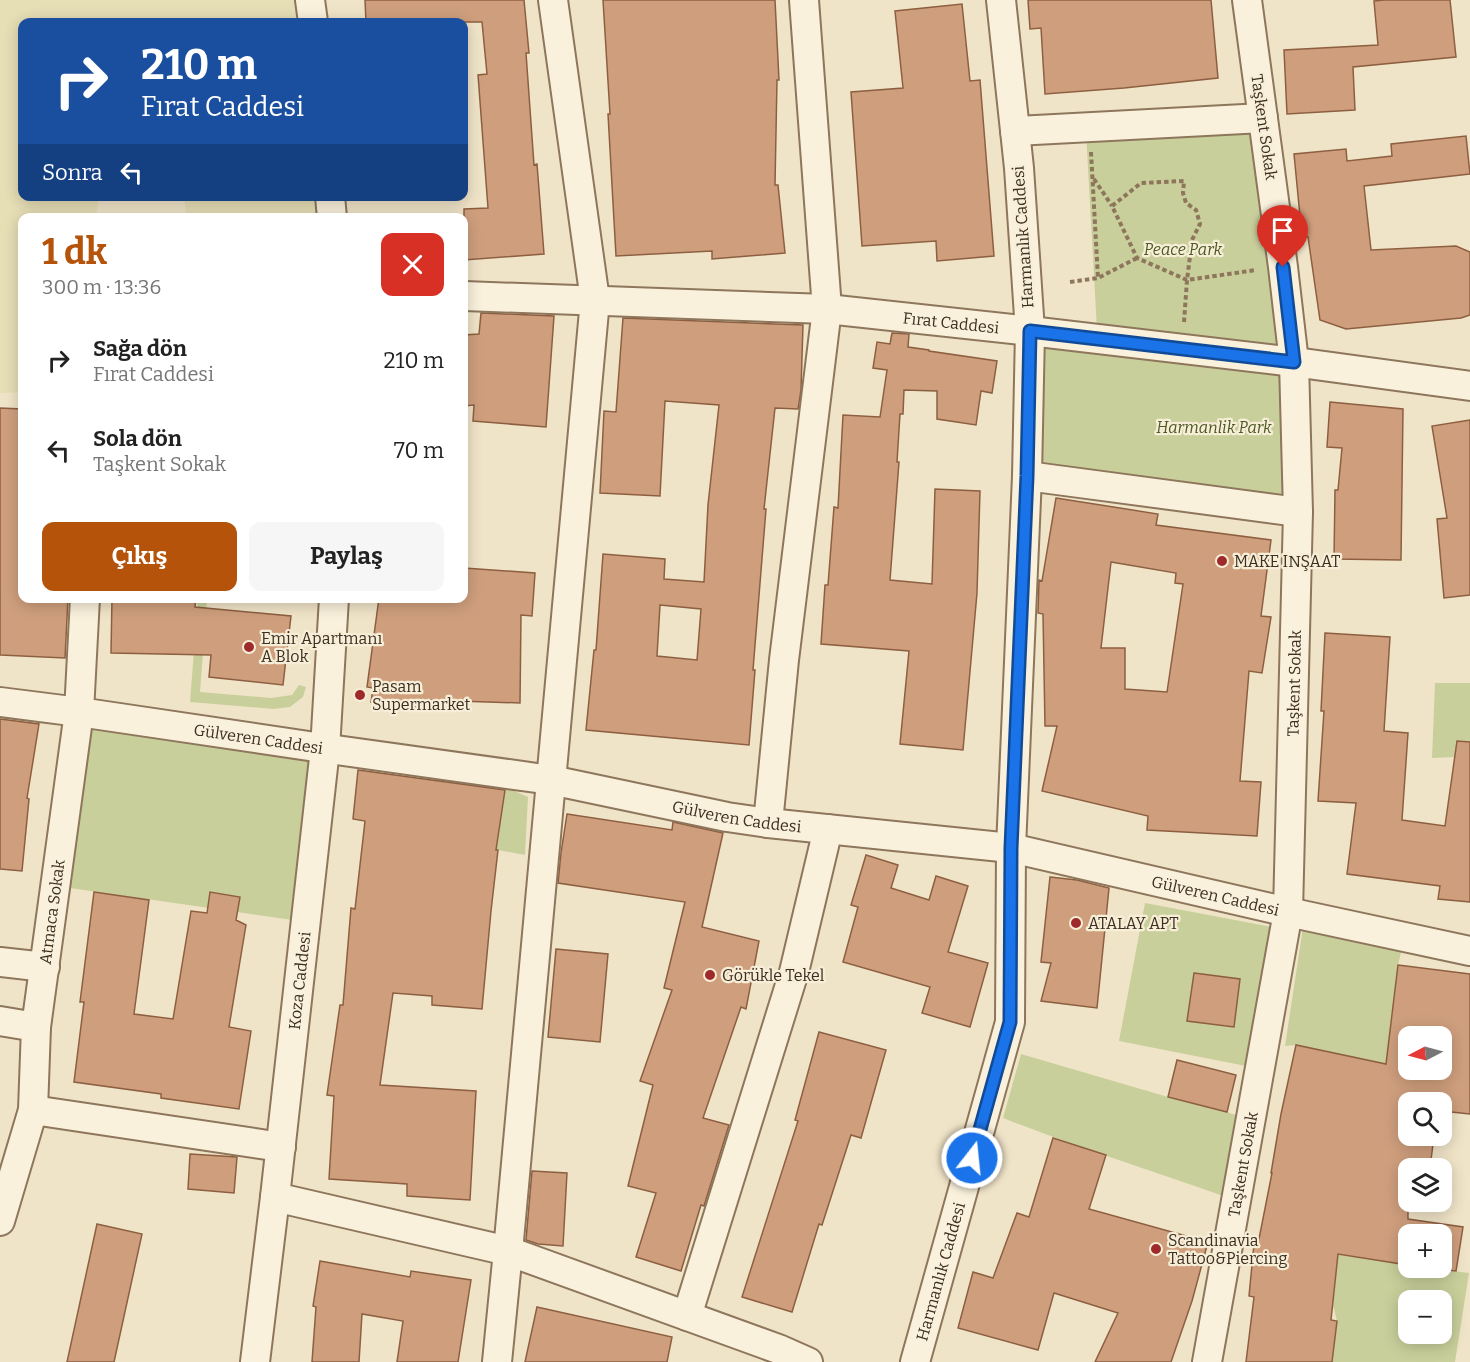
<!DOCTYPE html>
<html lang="tr">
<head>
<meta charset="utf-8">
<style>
  :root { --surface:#fff; --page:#f6f6f6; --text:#222; --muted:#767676; --accent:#b45309 }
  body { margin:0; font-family:Bitter,serif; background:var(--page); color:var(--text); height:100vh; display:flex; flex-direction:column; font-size:22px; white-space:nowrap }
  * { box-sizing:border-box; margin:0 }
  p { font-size:20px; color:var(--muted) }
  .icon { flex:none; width:33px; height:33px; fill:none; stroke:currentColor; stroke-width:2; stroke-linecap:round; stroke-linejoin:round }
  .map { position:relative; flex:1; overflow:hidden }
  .drawer { position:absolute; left:18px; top:213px; width:450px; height:390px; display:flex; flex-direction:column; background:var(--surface); border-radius:12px; box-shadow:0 3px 15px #0003 }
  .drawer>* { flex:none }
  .top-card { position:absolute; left:18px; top:18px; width:450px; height:183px; border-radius:12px; box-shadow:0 3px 15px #0003; background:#1a4fa0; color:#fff; overflow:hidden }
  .needle { width:39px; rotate:264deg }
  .buttons { position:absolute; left:1398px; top:1026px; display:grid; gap:12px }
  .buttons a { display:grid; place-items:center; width:54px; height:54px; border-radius:12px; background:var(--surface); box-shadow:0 3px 15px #0003; font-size:30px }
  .pin { position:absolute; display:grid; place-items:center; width:51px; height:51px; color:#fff; margin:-62px -26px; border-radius:50% 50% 50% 0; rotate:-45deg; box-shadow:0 0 6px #0007 }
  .pin .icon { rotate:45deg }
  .me { position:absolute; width:66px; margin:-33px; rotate:16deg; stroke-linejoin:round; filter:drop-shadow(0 0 4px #0008) }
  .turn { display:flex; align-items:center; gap:21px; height:126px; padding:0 24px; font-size:27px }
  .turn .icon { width:78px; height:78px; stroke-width:2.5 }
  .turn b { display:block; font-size:42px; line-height:51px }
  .then { display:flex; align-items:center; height:57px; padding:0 24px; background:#0003; gap:12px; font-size:22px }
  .round { display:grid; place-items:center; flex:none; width:63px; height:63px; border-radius:12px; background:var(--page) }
  .overview { display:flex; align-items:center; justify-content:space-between; height:102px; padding:0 24px }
  h1 { font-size:36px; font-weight:700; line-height:45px; color:var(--accent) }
  .button { display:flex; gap:12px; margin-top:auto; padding:12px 24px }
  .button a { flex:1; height:69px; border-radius:12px; background:var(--accent); color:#fff; font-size:24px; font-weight:700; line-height:69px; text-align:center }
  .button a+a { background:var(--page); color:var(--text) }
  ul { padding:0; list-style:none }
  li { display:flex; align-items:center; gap:18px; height:90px; padding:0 24px }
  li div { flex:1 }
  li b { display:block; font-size:22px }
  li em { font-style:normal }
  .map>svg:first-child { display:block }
  .farmland { fill:#e6deb5 }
  .green { fill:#c9cf9b; fill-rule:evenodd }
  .building { fill:#cf9f7d; stroke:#8d5f41; stroke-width:1.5; fill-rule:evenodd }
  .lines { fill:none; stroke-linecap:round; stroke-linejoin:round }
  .minor-casing { stroke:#8d765c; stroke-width:32 }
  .path { stroke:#8d765c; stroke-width:4; stroke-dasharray:4.5 3; stroke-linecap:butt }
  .minor { stroke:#faf1dc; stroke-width:28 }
  .route-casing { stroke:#114b97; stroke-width:15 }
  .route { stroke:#1a73e8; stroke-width:10 }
  .poi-dot { fill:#9e2a2b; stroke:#f7eed8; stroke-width:2 }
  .labels { text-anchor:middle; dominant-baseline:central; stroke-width:4.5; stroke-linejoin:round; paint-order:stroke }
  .street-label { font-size:16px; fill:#3d2e20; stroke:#f7eed8 }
  .park-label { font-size:16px; font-style:italic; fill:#4d5a26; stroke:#f7eed8 }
  .poi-label { font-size:16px; fill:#3d2e20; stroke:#f7eed8; text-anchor:start }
</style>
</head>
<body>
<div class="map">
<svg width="1470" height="1362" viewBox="0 0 1470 1362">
  <rect width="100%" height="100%" fill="#f0e4c8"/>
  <path class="farmland" d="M0,0H308L310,22H22V196L99,197L96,217L22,218V392L0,393Z
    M184,197H325L327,217H186Z"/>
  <path class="green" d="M1255,123L1286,355L1097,330L1086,132Z
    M1034,339L1290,367L1292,506L1032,472Z
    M198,599H207L200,692L271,698L292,695L299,685L306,687L303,697L290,707L274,709L190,702Z
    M1435,683H1470V759L1455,757L1432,758Z
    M79,712L325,749L306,922L56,886Z
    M436,775L506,787L528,797L525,855L498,850L433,843Z
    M1145,903L1277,928L1251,1067L1119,1041Z
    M1303,927L1402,948L1398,965L1386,1065L1296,1045L1285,1046Z
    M1021,1054L1168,1097L1227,1112L1241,1117L1226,1197C1152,1171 1076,1147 1003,1118Z
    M1338,1253L1408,1265V1268H1429L1469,1273L1455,1362H1332L1337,1321L1333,1305ZM1408,1300H1442V1334H1408Z"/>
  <path class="building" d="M365,0H524L529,53H526L534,165L537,164L544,254L464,260V209L488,208L478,75L487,74L482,22H366Z
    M603,0H775L779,80H777L775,185H778L785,253L712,259V251L616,256L608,114H610Z
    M1028,0H1211L1218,78L1124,88L1045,94L1041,28L1030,29Z
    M1384,0H1450L1456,57L1353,67L1355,110L1287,114L1284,50L1378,45L1374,1Z
    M962,4L970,81L980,80L994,256L937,261L936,241L862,246L851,92L903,88L895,11Z
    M1466,136L1470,174L1364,186L1371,250L1456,246L1470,252V315L1461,318L1346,329L1320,320L1308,237H1302L1294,154L1346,149L1347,161L1392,156L1391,144Z
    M481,313L554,316L546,427L473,421L474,405L464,406V335L479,334Z
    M623,318L803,325L801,390L798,409L775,408L764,509H766L753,670H755L749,745L586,730L594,650H596L603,554L665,559L664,579L704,582L708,505L719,405L665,401L660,496L600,493L604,411L616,412ZM660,605L701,609L697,660L657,656Z
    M892,333L909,334L908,347L929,350V351L997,361L992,393L981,391L976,425L937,419V391L904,390L903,414H900L897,462H899L890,580L932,584L935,489L980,491L977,593L963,750L900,744L909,651L821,644L825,585H828L834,507L838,508L843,415L880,417L887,370L873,368L877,342L890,344Z
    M1330,402L1403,409L1401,560L1334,559L1335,490H1338L1342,448L1327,447Z
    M0,408L22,409V598H68L65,658L0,655Z
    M1470,420V595L1444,598L1437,519L1447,518L1432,426Z
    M1056,498L1158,514L1156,525L1271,540L1261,616L1271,617L1262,673L1249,671L1240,781L1261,782L1257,836L1147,830L1148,816L1042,791L1057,726H1045L1043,614L1038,613L1039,580L1042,581ZM1111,562L1176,573L1175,583L1183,584L1167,692L1125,689V648H1101Z
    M464,568L535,573L532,616L521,615L520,703L428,700L427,709L371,702L373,688L367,687L379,598H464Z
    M112,598H196L195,607L291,616L283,685L209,677L211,655L111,653Z
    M1325,633L1390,637L1384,731L1408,733L1402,820L1445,826L1457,741L1470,742V902L1438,899L1440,886L1347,874L1356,803L1318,801L1324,711H1321Z
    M0,719L39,724L27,798L29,799L22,871L0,869Z
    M358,770L505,790L496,850H498L491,911L482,1009L432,1005V996L393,993L380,1085L476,1091L470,1200L407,1196V1184L329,1179L334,1096L327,1095L340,1005H343L351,908L355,909L365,821L353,819Z
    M567,814L672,830L673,822L723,833L702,927L759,941L746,1009L741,1007L703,1118L729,1125L704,1206L701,1205L681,1271L636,1257L656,1193L628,1186L653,1085L640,1081L672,990L664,988L685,902L558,883L561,853Z
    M866,855L898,865L891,888L929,900L936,876L968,886L948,952L988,963L970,1027L922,1013L930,987L843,962L858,907L851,905Z
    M1050,877L1077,880L1109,888L1097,1008L1041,1001L1051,963L1041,962Z
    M94,892L149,900L134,1014L173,1019L191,911L207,913L210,892L240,897L236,920L246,925L229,1027L251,1031L239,1109L161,1098V1094L74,1082L84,1002H80Z
    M556,949L608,954L600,1042L548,1037Z
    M1398,965L1470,974V1114L1442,1111V1102H1408V1136H1434L1430,1168H1408V1219L1463,1227L1456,1271L1429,1268H1442V1234H1408V1265L1338,1254L1331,1320L1337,1321L1332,1362H1246L1254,1297L1249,1296L1254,1244H1258L1272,1173H1271L1281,1114L1296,1045L1386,1064ZM1408,1036H1442V1070H1408Z
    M1194,973L1240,979L1234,1027L1187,1021Z
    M819,1032L886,1050L861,1138L851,1135L822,1225L819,1224L792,1312L742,1297L798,1121L795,1120Z
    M1177,1060L1236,1075L1227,1112L1168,1097Z
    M1053,1138L1106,1155L1089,1209L1208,1242L1192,1301L1171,1362H1095L1118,1313L1054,1293L1038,1350L958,1328L973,1272L993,1278L1017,1213L1029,1217Z
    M190,1154L237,1157L234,1193L188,1189Z
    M532,1171L567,1173L563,1246L538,1244L526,1240Z
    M97,1224L142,1234L114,1362H67Z
    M320,1261L410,1277L411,1271L471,1280L458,1362H397L403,1321L362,1314L359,1362H312L316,1307L313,1306Z
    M537,1307L672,1337L667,1362H525Z"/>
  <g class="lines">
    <defs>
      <g id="minor">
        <path d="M310,0L313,22"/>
        <path d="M1015,131L1263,118"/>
        <path d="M330,196L332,218"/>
        <path id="s1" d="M464,296L827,309L1030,331L1294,362L1470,386"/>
        <path d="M1027,476L1298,512"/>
        <path id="s2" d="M0,702L79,712L329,749L551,780L727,817L768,823L1011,848L1288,912L1470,951"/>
        <path d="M768,823L784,660L827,309L804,0"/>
        <path d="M0,962L45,967"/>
        <path d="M0,1021L36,1027"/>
        <path d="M33,1110L281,1147"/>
        <path d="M275,1197L508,1251L781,1350L808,1362"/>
        <path id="s3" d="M0,1221L33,1110L36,1027L79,712L85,598"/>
        <path d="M687,1316L794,972L828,829"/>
        <path id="s4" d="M255,1362L275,1197L325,749L334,598"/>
        <path d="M497,1362L508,1251L595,300L553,0"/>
        <path id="s5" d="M915,1362L1010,1022L1011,848L1027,476L1030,331L1019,168L1001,0"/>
        <path id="s6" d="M1207,1362L1288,912L1298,512L1294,362L1283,267L1247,0"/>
      </g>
    </defs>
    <use href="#minor" class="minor-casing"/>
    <path class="path" d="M1091,152L1098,278
      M1094,179L1112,206
      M1070,282L1098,278L1137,258
      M1184,322L1187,280L1192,240L1200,224L1196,210L1186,203L1183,193L1184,181L1141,183L1112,206L1137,258L1187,280L1256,270"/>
    <use href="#minor" class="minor"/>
  </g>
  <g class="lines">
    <defs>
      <path id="route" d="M972,1158L1010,1022L1011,848L1027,476L1030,331L1294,362L1283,267"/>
    </defs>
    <use href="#route" class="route-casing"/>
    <use href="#route" class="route"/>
  </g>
  <g class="poi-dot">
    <circle cx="1222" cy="561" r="6"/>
    <circle cx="249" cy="647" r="6"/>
    <circle cx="360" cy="695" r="6"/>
    <circle cx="1076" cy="923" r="6"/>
    <circle cx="710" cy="975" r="6"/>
    <circle cx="1156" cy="1249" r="6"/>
  </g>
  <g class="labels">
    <g class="street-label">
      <text transform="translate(1264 127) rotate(82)">Taşkent Sokak</text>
      <text transform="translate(1023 237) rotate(-94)">Harmanlık Caddesi</text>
      <text stroke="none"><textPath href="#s1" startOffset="488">Fırat Caddesi</textPath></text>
      <text stroke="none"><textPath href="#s6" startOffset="686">Taşkent Sokak</textPath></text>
      <text stroke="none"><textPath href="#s2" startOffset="261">Gülveren Caddesi</textPath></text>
      <text stroke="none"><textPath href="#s2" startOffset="746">Gülveren Caddesi</textPath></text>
      <text stroke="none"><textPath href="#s2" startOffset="1232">Gülveren Caddesi</textPath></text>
      <text stroke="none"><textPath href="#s3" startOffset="315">Atmaca Sokak</textPath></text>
      <text stroke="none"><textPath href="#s4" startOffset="384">Koza Caddesi</textPath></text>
      <text stroke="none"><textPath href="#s6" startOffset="201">Taşkent Sokak</textPath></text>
      <text stroke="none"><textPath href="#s5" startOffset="94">Harmanlık Caddesi</textPath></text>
    </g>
    <g class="park-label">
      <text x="1183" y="249">Peace Park</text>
      <text x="1214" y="427">Harmanlik Park</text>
    </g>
    <g class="poi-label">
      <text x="1234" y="561">MAKE INŞAAT</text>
      <text x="261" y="638">Emir Apartmanı<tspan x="261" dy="18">A Blok</tspan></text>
      <text x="372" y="686">Pasam<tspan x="372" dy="18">Supermarket</tspan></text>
      <text x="1088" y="923">ATALAY APT</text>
      <text x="722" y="975">Görükle Tekel</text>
      <text x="1168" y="1240">Scandinavia<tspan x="1168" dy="18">Tattoo&amp;Piercing</tspan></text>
    </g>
  </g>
</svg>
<div class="buttons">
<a><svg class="needle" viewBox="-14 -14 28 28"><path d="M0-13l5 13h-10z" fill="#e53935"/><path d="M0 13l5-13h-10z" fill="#767676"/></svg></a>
<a><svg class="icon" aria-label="search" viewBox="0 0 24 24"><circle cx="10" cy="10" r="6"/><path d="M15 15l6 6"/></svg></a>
<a><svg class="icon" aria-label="layers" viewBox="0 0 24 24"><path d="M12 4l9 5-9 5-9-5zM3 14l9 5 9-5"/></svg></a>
<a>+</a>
<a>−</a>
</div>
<div class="pin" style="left:1283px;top:267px;background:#d93025"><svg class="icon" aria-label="arrive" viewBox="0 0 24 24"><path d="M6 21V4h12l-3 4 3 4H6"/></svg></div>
<svg class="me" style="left:972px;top:1158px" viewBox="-20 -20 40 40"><circle r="17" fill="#1a73e8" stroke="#fff" stroke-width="3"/><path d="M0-11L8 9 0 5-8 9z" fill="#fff"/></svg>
<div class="top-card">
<div class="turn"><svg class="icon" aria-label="right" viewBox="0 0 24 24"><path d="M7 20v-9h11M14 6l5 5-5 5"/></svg><div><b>210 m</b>Fırat Caddesi</div></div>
<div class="then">Sonra<svg class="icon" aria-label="left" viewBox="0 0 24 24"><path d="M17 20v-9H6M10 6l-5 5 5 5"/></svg></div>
</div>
<section class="drawer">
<div class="overview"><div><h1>1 dk</h1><p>300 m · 13:36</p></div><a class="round" style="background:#d93025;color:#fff"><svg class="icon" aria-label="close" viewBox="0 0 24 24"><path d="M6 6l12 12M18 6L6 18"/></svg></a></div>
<ul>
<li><svg class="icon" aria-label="right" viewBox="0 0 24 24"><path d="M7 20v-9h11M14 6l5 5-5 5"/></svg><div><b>Sağa dön</b><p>Fırat Caddesi</p></div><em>210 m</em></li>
<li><svg class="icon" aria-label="left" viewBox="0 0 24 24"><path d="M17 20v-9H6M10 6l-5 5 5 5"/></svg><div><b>Sola dön</b><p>Taşkent Sokak</p></div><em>70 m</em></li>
</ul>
<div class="button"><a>Çıkış</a><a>Paylaş</a></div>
</section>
</div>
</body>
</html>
